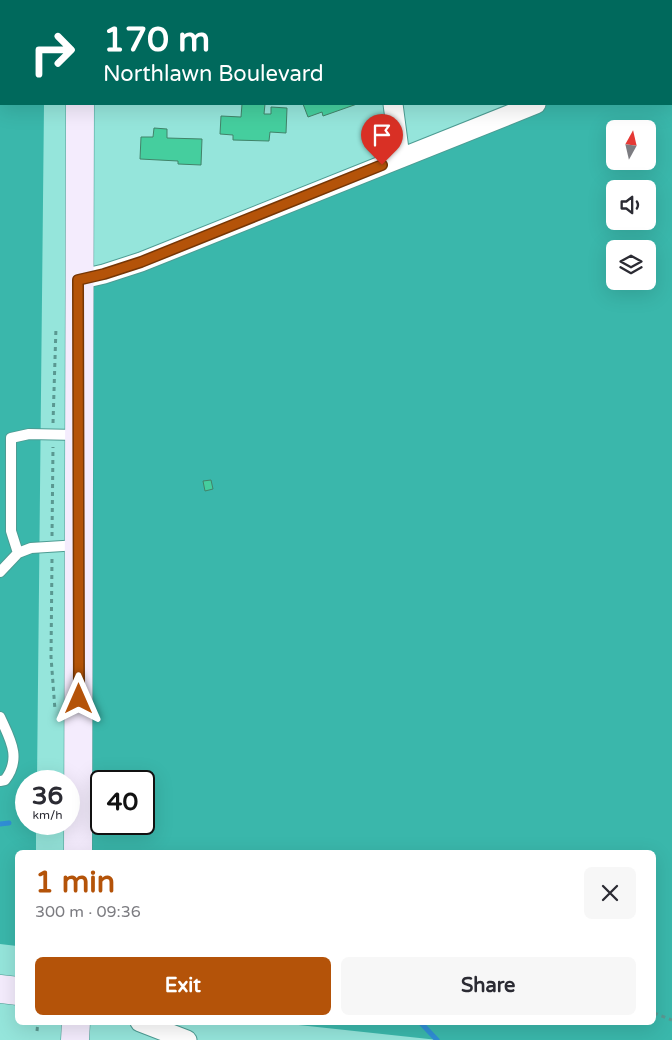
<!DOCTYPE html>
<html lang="en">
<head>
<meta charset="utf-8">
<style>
  :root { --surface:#fff; --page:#f7f7f7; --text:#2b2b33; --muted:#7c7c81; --accent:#b45309 }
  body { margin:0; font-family:"Varela Round",sans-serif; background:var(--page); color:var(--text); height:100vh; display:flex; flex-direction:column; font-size:19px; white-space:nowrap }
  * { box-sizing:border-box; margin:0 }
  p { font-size:16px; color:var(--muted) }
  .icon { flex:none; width:28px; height:28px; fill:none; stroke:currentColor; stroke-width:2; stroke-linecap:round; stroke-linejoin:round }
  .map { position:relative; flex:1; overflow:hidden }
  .drawer { position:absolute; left:15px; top:850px; width:641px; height:175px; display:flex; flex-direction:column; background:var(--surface); border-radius:8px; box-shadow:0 5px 20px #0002 }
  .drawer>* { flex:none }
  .banner { position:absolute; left:0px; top:0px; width:672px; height:105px; box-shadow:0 5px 20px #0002; background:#00695c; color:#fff; overflow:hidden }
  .needle { width:32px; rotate:8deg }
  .buttons { position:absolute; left:606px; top:120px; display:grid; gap:10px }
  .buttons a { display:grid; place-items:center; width:50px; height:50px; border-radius:8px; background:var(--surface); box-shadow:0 5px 20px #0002; font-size:25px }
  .speed { position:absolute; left:15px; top:770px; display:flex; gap:10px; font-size:25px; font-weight:700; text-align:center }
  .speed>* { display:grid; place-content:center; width:65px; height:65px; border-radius:50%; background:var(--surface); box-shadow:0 5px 20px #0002; line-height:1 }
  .speed small { font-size:12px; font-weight:400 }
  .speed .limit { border:2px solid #111; border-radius:8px; background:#fff; color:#111 }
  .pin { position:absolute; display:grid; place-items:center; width:42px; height:42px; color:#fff; margin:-51px -21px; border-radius:50% 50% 50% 0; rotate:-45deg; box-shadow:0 0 5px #0007 }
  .pin .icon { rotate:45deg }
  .me { position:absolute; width:55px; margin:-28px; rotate:0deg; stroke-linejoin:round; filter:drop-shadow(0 0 4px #0008) }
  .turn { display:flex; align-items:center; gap:18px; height:105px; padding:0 20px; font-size:22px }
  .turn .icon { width:65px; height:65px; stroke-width:2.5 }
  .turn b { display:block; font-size:35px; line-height:42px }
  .round { display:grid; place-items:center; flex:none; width:52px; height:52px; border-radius:8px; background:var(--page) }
  .summary { display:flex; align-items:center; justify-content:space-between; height:85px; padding:0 20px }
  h1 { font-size:30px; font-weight:700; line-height:38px; color:var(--accent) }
  .action { display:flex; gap:10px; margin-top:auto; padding:10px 20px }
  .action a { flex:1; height:58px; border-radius:8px; background:var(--accent); color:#fff; font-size:20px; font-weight:700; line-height:58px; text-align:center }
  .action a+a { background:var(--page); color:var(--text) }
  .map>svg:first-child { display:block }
  .green { fill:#3ab7ab; fill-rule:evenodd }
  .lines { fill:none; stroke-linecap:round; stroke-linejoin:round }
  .stream { stroke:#308ed5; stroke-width:5 }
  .building { fill:#45ce9e; stroke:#418369 }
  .lane-casing { stroke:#4d9c93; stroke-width:12 }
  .street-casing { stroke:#4d9c93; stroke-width:21 }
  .secondary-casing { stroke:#4d9c93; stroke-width:29 }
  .path { stroke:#5a9891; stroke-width:3; stroke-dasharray:4 4; stroke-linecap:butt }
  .lane { stroke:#fff; stroke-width:10 }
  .street { stroke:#fff; stroke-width:19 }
  .secondary { stroke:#f4ecfd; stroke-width:28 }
  .route-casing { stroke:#753606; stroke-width:12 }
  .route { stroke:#b45309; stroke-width:9 }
</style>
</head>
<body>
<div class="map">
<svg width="672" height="1040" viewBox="0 0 672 1040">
  <rect width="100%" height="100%" fill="#95e5db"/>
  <path class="green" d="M0,0H45L1,1V104H44L37,781H26V824H36V852H18L17,946L0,944Z
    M672,47V1040H438L280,1023L654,1022V852H82L89,280L529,104H671ZM615,129H648V161H615ZM615,189H648V221H615ZM615,249H648V281H615ZM101,781H144V824H101Z"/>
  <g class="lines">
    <path class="stream" d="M0,824L9,823
      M420,1022L437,1040"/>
  </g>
  <path class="building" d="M145,0H179V1H145Z
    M283,0H360L280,1Z
    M554,0H587L554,1Z
    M242,104H265L264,114H271V107L287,108L286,133L270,132L269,141L233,140V135L220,134L221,116L241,117Z
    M303,104H357L323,116L322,112L308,117Z
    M154,128L167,129V138L202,139L201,165L178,164V161L140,159L141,137H153Z
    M211,480L213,489L205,491L203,481Z"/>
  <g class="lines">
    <defs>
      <path id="lane" d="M77,435L29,434L11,438V531L18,553L31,548L79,545
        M0,572L18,553
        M0,717C10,739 22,758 5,780L0,781"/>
      <path id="street" d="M400,1V0
        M671,50L672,49
        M393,104L400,157
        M78,280L104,274L141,262L536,104
        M140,1022L187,1040"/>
      <path id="secondary" d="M81,1V0
        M78,852L80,104
        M0,989L18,991
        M75,1040L76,1022"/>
    </defs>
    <use href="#lane" class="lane-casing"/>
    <use href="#street" class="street-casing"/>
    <use href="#secondary" class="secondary-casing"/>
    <path class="path" d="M53,423L56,327
      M52,536L53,447
      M52,559L51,657L55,710
      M654,1013L672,1020
      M37,1031L38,1022"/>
    <use href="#lane" class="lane"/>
    <use href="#street" class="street"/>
    <use href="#secondary" class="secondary"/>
  </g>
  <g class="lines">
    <defs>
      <path id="route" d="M79,699L78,280L104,274L141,262L382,165"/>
    </defs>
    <use href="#route" class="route-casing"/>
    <use href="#route" class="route"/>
  </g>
</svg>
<div class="buttons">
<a><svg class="needle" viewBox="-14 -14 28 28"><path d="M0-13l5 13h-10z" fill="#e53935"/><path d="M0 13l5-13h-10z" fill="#7c7c81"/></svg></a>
<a><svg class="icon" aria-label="sound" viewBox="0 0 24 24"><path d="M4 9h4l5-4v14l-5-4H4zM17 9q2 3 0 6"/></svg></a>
<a><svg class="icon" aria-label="layers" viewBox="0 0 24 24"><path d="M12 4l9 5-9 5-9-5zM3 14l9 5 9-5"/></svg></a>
</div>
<div class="speed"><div>36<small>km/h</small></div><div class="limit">40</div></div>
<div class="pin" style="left:382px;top:165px;background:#d93025"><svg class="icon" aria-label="arrive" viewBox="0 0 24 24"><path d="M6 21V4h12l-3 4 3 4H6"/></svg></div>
<svg class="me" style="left:79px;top:699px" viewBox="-20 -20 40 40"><path d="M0-17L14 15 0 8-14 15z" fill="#b45309" stroke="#fff" stroke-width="4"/></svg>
<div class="banner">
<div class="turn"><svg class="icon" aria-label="right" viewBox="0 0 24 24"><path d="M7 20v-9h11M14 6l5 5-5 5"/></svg><div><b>170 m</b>Northlawn Boulevard</div></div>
</div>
<section class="drawer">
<div class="summary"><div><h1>1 min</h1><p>300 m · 09:36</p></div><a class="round"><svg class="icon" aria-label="close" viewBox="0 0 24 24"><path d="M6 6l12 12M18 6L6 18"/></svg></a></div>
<div class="action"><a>Exit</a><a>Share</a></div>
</section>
</div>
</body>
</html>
